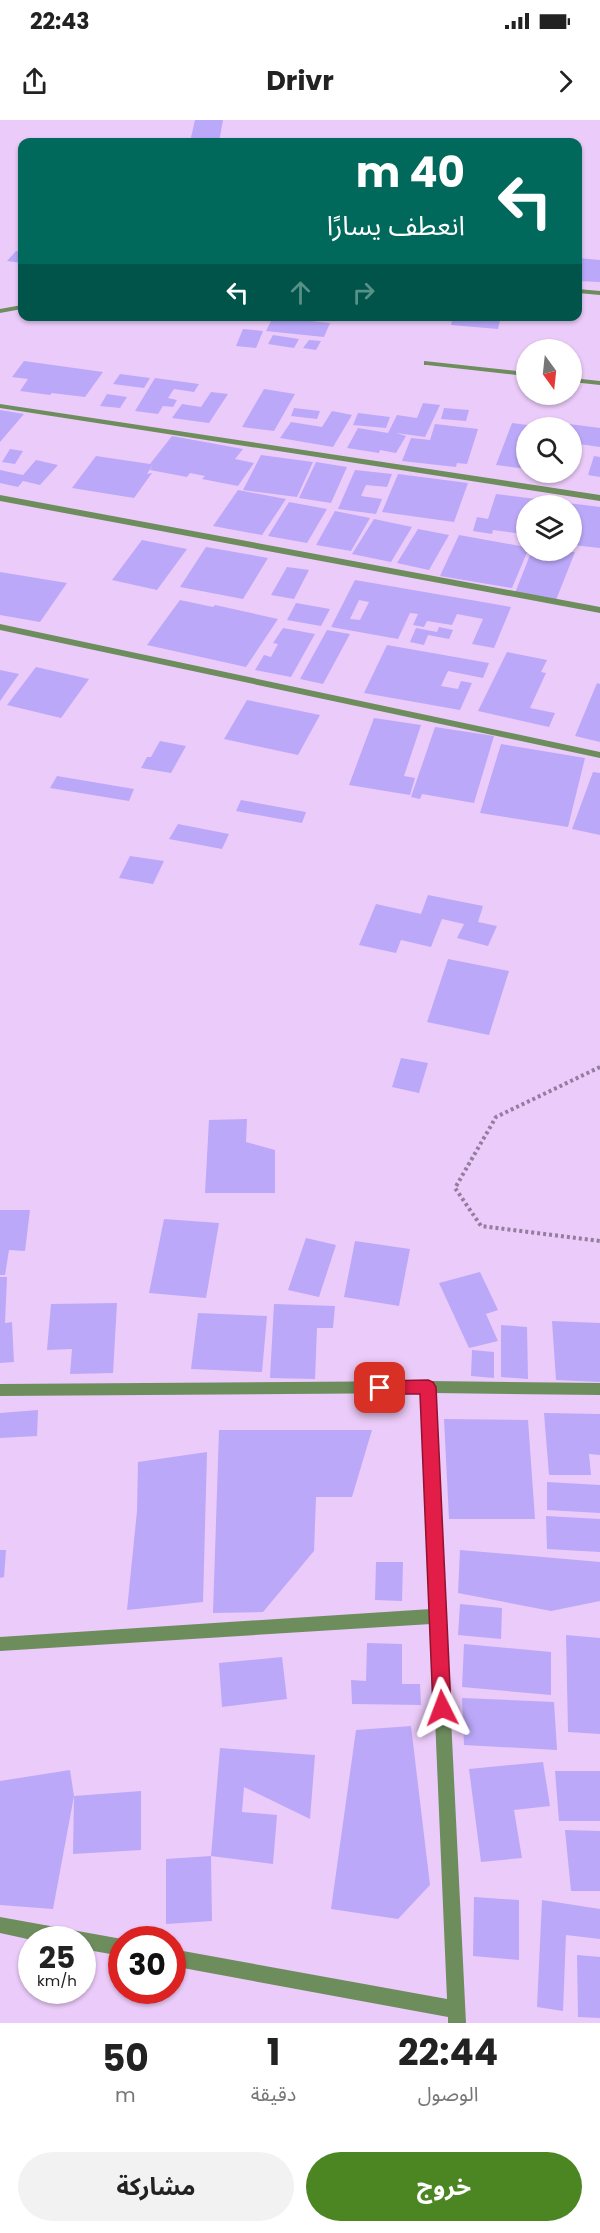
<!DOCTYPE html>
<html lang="ar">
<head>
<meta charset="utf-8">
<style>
  :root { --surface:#fff; --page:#f2f2f2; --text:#222; --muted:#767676; --accent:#4c8622 }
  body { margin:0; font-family:Poppins,"Noto Sans Arabic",sans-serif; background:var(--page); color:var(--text); direction:rtl; height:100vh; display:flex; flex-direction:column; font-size:22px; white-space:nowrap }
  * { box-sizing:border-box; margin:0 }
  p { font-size:20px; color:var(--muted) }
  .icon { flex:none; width:33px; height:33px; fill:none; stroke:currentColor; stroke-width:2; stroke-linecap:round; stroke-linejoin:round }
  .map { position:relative; height:1903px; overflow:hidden; direction:ltr }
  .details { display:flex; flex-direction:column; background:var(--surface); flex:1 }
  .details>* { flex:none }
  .guide { position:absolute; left:18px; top:18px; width:564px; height:183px; border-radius:12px; box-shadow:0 2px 4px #0004; direction:rtl; background:#00695c; color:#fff; overflow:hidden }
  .needle { width:39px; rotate:165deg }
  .tools { position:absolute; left:516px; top:219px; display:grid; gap:12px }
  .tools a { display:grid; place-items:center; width:66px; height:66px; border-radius:50%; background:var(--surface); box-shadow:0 2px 4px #0004; font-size:30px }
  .speed { position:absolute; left:18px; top:1806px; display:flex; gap:12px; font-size:30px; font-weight:700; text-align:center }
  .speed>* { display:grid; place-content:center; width:78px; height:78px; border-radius:50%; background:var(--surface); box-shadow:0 2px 4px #0004; line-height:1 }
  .speed small { font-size:15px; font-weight:400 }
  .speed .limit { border:9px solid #d22; background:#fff; color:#111 }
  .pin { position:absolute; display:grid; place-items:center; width:51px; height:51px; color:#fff; margin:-26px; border-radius:12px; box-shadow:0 3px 9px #0006 }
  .me { position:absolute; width:66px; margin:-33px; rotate:357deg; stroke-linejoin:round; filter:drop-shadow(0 0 4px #0008) }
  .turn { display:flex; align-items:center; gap:21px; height:126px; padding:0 18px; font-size:27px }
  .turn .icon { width:78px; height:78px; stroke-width:2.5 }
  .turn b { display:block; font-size:42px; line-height:51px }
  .lanes { display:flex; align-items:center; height:57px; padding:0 18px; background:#0003; justify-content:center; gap:30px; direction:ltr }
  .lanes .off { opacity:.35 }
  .eta { display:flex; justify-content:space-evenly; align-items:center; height:102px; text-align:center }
  .eta b { font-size:36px; font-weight:700; line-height:42px }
  .action { display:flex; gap:12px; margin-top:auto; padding:12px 18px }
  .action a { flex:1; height:69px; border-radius:36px; background:var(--accent); color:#fff; font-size:24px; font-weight:700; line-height:69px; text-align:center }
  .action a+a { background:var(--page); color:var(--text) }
  .status { display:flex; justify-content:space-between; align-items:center; height:42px; padding:0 30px; background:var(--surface); direction:ltr }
  .status svg { height:16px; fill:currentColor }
  header { display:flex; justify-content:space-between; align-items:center; height:78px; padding:0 18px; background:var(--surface); font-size:27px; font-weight:700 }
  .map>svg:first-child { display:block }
  .building { fill:#bca8f9; fill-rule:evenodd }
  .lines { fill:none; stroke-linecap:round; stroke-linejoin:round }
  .path { stroke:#947d9f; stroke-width:4; stroke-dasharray:3 3; stroke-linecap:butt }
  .minor { fill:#6e8d5d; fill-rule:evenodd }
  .route { fill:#e11d48; stroke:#92132f; stroke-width:1.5 }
</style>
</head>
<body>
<div class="status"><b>22:43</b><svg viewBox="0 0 49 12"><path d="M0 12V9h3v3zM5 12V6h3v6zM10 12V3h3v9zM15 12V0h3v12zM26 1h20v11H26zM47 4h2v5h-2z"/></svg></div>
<header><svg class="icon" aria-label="forward" viewBox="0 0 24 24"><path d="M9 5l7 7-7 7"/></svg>Drivr<svg class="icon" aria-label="share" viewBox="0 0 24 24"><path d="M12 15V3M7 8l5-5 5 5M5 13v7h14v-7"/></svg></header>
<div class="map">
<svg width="600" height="1903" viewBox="0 0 600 1903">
  <rect width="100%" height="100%" fill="#ebcbf9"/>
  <path class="building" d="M195,0H223L219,22H190Z
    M16,131L22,132V143L7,141Z
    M578,138L600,140V162L578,161Z
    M453,196H501L498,209L451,205Z
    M273,197L330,203L324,217L266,211Z
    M243,209L263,211L256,228L236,226Z
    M273,215L299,219L294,228L268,224Z
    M309,220L321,221L316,230L303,228Z
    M24,241L103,252L85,277L52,273L50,275L20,271L28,259L12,257Z
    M120,254L150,258L144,268L113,264Z
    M155,258L199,264L194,272L174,269L168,278L177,280L173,287L163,286L158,294L135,291Z
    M264,269L295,274L274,311L242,307Z
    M211,272L228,274L209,303L172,298L182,284L201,287Z
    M107,274L127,277L120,288L100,286Z
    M423,283L440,285L425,317L396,313L406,316L396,333L380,330L379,333L347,328L358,308L388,313L397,295L417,298Z
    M294,288L320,291L317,299L291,296Z
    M444,288L469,290L466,301L441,299Z
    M0,290L24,294L0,322Z
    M332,291L352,295L333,327L280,318L291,302L322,307Z
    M358,293L390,297L386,308L353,305Z
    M512,303L535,306L526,308V349L496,345Z
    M435,304L478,309L467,344L457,343L456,347L402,341L411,318L430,320Z
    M569,304L600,308V327L572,323V308H567Z
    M172,316L243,329L235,339L254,343L238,366L202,359L205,356L190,353L187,357L150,350L153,344L147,354L152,353L134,378L72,368L96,336L150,344Z
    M10,329L23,331L15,344L2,342Z
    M261,335L313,342L297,377L243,370Z
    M594,336L600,337V357L588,355Z
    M36,340L58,345L40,365L23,361L18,367L0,363V350L23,355Z
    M316,342L347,347L331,383L299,378Z
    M355,350L392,354L387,367L366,365L361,376L382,379L376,394L338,389Z
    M398,354L468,363L454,402L382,392Z
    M238,370L286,379L262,415L213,406Z
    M496,374L600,387V428L572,425V386H526V419L521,418L522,414L493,410L492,414L473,411L477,397L488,399Z
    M289,382L327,389L307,423L268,416Z
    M335,391L370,398L351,431L316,425Z
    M374,399L412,407L391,442L352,434Z
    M418,409L449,415L429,450L397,443Z
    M459,415L526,427L528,430L512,468L440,456Z
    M142,420L187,429L157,470L112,460Z
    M206,427L268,438L243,479L180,467Z
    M532,430L575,432L556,480L515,473Z
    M287,447L309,450L294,479L271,475Z
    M0,452L67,463L40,502L0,495Z
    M355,460L511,487L494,528L472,524L483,499L457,494L452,505L427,501L424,507L413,505L418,494L410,493L398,519L331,507ZM359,480L369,482L360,500L350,499Z
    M180,480L213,487L215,485L278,499L246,547L147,525Z
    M296,483L330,489L321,506L287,500Z
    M439,507L453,510L449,519L428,515L424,525L410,522L416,508L437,512Z
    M283,508L315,514L291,557L255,550L264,535L271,537L278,524L273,523Z
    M327,510L350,514L323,564L300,559Z
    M387,525L489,543L483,558L448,551L441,566L458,569L461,561L472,563L460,590L364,573Z
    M507,532L547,540L541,552L546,553L530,588L555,593L549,607L478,591Z
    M36,547L89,559L61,598L7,585Z
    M0,550L19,554L0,581Z
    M597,563L600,564V622L575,616Z
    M247,580L320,595L298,635L224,619Z
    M374,598L421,605L404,656L415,658L410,675L349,665Z
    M435,607L494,616L474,683L422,674L420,679L411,677Z
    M160,621L186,626L171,653L141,648L147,637H151Z
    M501,624L585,638L568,707L480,693Z
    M593,652L600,653V715L572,709Z
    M57,656L134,669L129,681L50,668Z
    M241,680L306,692L302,703L236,691Z
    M178,704L229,714L222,729L169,719Z
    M130,736L164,741L153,764L119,758Z
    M428,775L483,786L478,802L497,806L488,826L457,818L464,804L442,799L431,827L401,820L396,833L359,825L376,784L421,794Z
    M448,839L509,851L489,915L427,902Z
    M401,938L428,943L419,973L392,967Z
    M247,999L246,1022L275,1030V1073H205L209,1000Z
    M0,1090H30L25,1131L9,1130L5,1155H0Z
    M164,1099L219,1103L206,1178L149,1173Z
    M306,1118L336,1125L319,1177L288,1170Z
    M355,1121L410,1129L399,1186L344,1177Z
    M480,1152L498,1190L486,1194L498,1221L469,1228L439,1163Z
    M0,1157H7L5,1203L12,1202L14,1242L0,1243Z
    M117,1183L113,1253L70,1254L72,1229L47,1230L51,1184Z
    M274,1184L335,1186L333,1208H317L315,1259L270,1258Z
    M198,1193L267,1196L262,1252L191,1249Z
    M552,1201L600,1203V1262L556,1260Z
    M501,1205L527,1207L528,1259L501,1257Z
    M472,1230L494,1232V1258L471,1256Z
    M38,1290L37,1316L0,1318V1293Z
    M544,1293L600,1294V1335L589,1334L591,1355H549Z
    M444,1299L528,1300L535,1399H449Z
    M219,1310H372L352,1377H316L314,1431L263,1492L213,1493Z
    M207,1332L203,1482L127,1490L137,1391L138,1342Z
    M547,1362L600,1365V1393L547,1390Z
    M546,1396L600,1399V1432L547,1429Z
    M0,1430H6L4,1457L0,1458Z
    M460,1430L600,1442V1481L551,1491L458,1473Z
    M376,1442H403L402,1481L375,1480Z
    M460,1484L502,1488L501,1519L458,1515Z
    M566,1515L600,1518V1614L568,1612Z
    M367,1523L402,1524V1564H420L421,1585L352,1584L351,1560L366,1561Z
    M464,1524L551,1532V1575L462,1567Z
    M282,1537L287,1579L222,1587L219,1543Z
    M462,1578L554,1582L557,1630L464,1625Z
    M411,1606L430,1765L398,1799L331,1789L356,1610Z
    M220,1628L315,1635L310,1699L244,1667L242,1692L277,1695L273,1744L211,1736L212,1801L166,1804V1739L211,1736Z
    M543,1642L550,1686L514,1690L522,1738L481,1742L469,1649Z
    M70,1650L74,1676L53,1789L0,1785V1661Z
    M555,1651H600V1701H559Z
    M141,1671V1730L73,1734L74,1676Z
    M565,1710L600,1711V1771H571Z
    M474,1777L519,1780V1840L473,1836Z
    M542,1780L600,1789V1819L566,1815L563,1891L537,1887Z
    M577,1835L600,1837V1898L578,1897Z"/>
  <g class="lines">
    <path class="path" d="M600,947L496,997L455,1068L481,1106L600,1121"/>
    <path class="minor" d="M578,169L600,171V175L578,173Z
      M22,185V189L0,193V189Z
      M424,241L526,252V256L427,245H424Z
      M572,258L600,261V265L572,262Z
      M0,284L600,375V381L0,288Z
      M0,375L600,487V493L0,381Z
      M0,504L600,632V638L0,510Z
      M428,1261L600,1263V1275L435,1273L466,1903H448V1897L172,1846V1829L447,1879L431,1504L0,1531V1517L431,1489L421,1273L0,1276V1264Z
      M0,1797L122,1819V1836L82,1829V1820H32L0,1813Z"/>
  </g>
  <path class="route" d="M428,1260L433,1262L436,1267L451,1588L449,1594L442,1597L436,1594L433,1588L420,1274H380L375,1272L372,1268L375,1263L380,1261Z"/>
</svg>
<div class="tools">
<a><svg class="needle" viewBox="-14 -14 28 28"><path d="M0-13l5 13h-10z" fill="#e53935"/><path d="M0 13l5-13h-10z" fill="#767676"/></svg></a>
<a><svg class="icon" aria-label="search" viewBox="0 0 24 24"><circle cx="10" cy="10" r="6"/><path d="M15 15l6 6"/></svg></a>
<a><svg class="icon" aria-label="layers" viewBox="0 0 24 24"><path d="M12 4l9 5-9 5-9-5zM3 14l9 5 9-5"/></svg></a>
</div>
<div class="speed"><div>25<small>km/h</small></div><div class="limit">30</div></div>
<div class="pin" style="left:380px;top:1268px;background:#d93025"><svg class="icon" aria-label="arrive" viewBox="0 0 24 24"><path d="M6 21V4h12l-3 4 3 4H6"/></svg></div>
<svg class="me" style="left:442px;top:1588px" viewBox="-20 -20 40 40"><path d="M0-17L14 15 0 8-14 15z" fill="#e11d48" stroke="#fff" stroke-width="4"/></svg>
<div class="guide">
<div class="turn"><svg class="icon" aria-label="left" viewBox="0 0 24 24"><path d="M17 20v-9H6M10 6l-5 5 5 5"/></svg><div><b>40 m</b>انعطف يسارًا</div></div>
<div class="lanes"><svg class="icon" aria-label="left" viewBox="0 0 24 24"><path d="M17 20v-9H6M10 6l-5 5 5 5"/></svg><svg class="icon off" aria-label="ahead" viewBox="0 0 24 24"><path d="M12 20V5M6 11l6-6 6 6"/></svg><svg class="icon off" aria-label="right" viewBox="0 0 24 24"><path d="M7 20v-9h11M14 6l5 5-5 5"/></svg></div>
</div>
</div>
<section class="details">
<div class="eta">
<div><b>22:44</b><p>الوصول</p></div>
<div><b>1</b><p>دقيقة</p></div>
<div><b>50</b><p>m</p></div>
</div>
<div class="action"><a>خروج</a><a>مشاركة</a></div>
</section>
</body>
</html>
